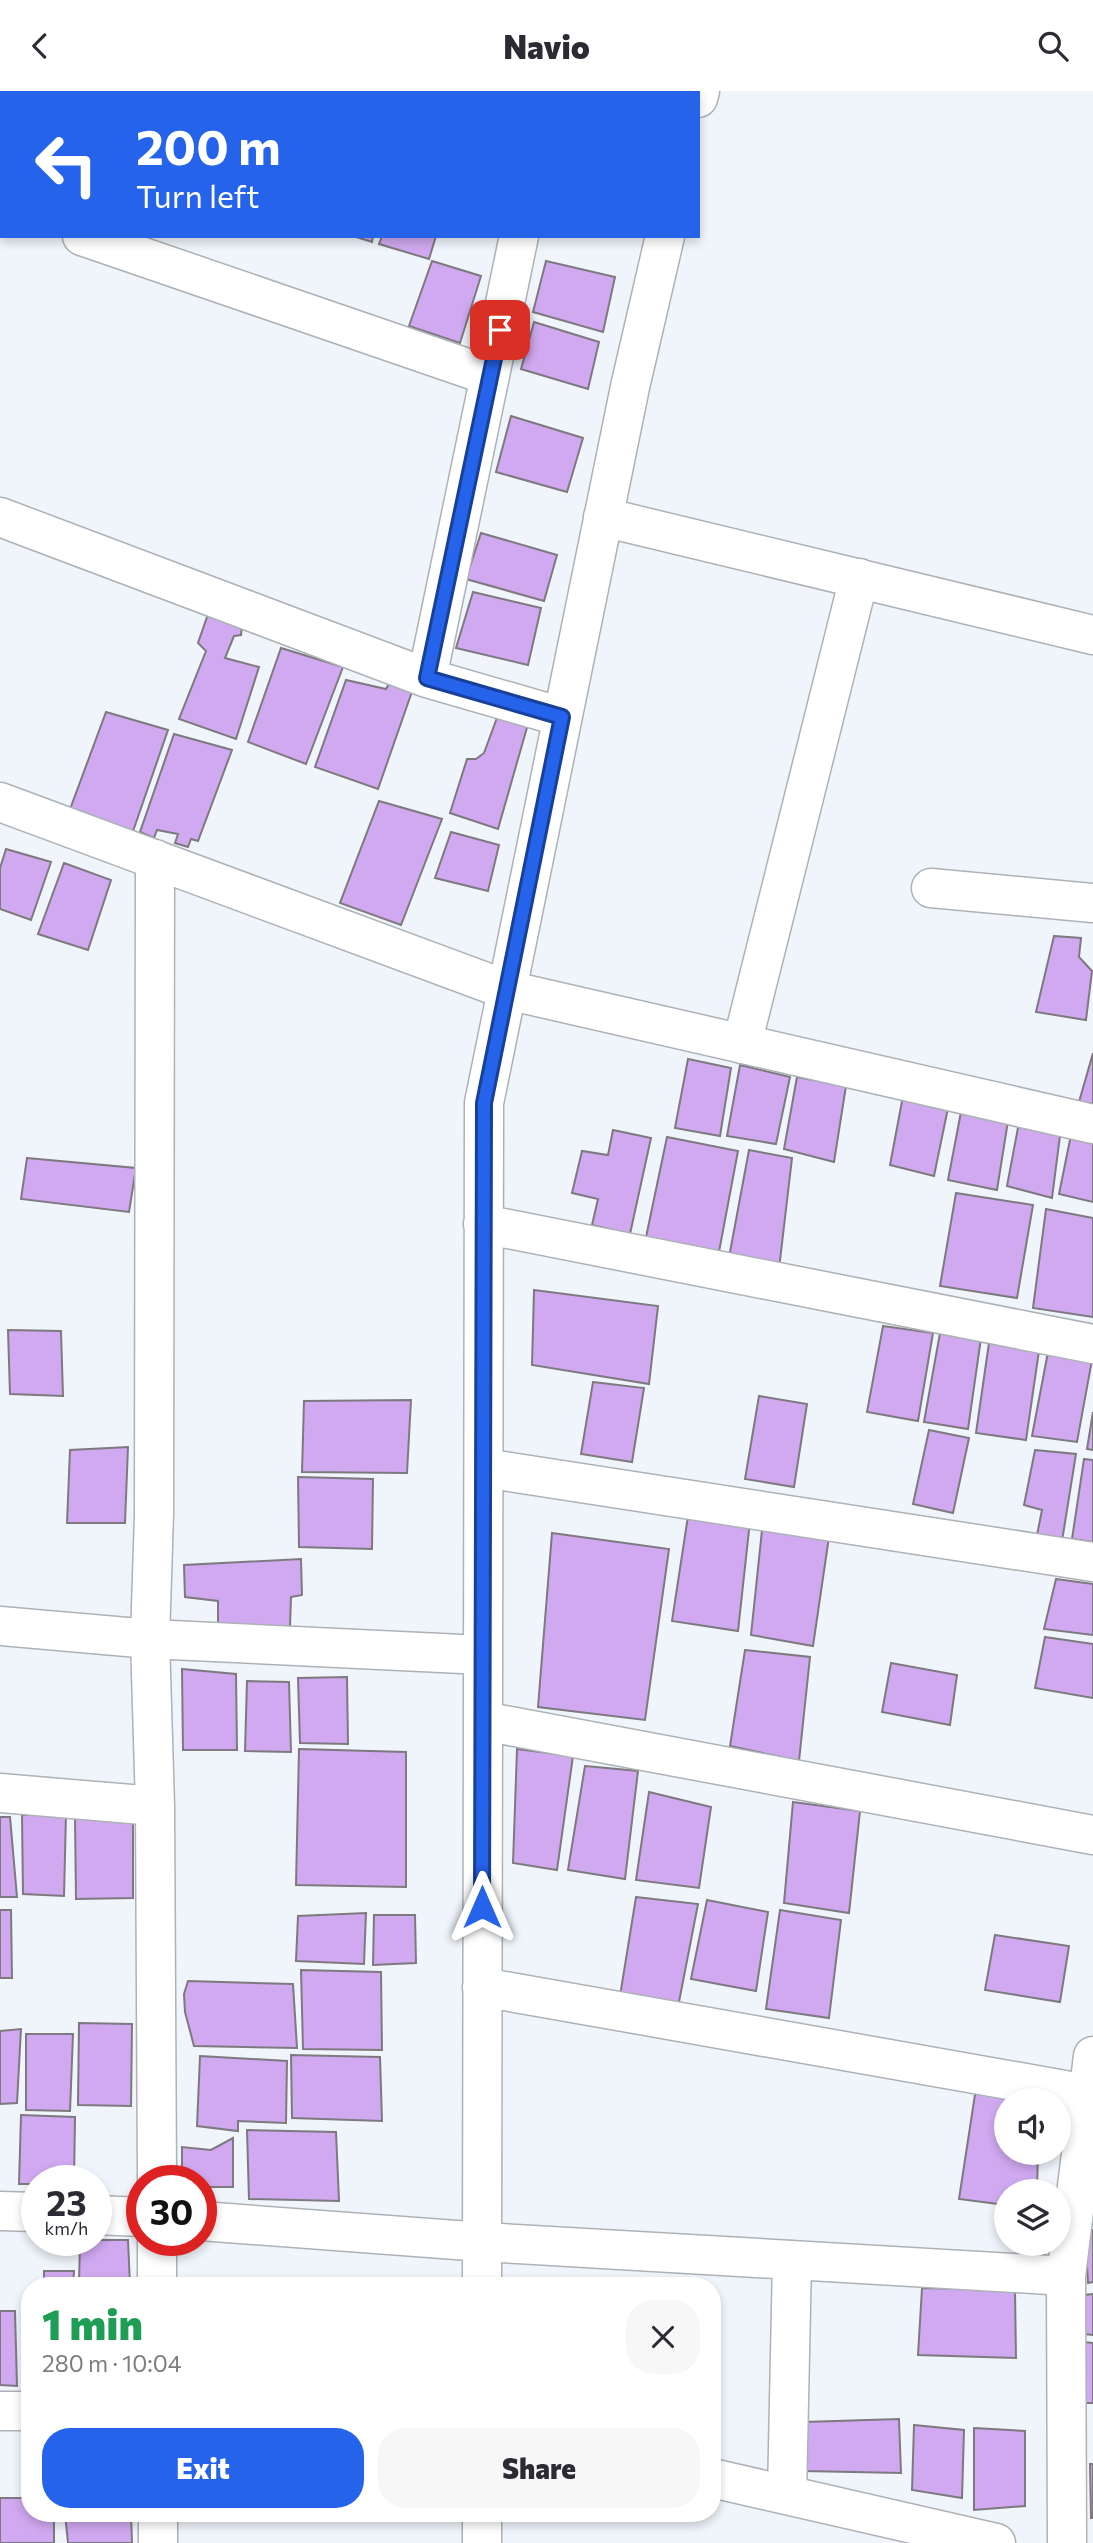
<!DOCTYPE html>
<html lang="en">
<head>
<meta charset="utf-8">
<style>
  :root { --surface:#fff; --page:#f7f7f7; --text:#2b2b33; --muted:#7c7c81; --accent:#2563eb }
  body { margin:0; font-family:Commissioner,sans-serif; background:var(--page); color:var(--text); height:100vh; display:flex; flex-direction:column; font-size:26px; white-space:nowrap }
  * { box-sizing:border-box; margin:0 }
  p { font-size:23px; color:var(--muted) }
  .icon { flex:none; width:38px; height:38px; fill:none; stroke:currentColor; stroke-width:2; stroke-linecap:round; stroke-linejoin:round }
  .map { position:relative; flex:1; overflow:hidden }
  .drawer { position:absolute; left:21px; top:2186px; width:700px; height:245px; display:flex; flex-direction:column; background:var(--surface); border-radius:28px; box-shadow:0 4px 10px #0003 }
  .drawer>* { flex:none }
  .hud { position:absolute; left:0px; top:0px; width:700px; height:147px; box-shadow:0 4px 10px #0003; background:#2563eb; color:#fff; overflow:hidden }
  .fabs { position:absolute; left:994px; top:1997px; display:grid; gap:14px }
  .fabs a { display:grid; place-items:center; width:77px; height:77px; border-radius:50%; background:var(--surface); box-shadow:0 4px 10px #0003; font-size:35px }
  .speed { position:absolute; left:21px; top:2074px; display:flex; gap:14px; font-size:35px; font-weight:700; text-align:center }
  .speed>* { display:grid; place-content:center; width:91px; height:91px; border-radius:50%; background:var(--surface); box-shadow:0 4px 10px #0003; line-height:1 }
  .speed small { font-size:18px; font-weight:400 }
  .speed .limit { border:10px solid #d22; background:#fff; color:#111 }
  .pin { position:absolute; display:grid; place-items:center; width:60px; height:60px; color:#fff; margin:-30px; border-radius:14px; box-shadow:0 4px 10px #0006 }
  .me { position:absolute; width:77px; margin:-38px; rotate:0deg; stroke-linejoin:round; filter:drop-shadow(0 0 5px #0008) }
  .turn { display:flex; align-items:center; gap:24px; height:147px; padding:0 21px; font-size:32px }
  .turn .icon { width:91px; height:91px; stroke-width:2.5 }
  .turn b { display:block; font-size:49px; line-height:60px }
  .round { display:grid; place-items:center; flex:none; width:74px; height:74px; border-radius:28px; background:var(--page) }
  .head { display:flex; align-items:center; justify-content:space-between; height:119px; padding:0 21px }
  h1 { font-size:42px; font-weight:800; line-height:52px; color:#1e9e55 }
  .button { display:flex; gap:14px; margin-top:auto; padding:14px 21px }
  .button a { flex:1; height:80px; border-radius:28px; background:var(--accent); color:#fff; font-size:28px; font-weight:800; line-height:80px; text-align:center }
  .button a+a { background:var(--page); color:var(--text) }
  header { display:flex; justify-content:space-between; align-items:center; height:91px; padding:0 21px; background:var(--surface); font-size:32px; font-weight:800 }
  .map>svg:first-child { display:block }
  .building { fill:#d0a9f0; stroke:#7d797f; stroke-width:2 }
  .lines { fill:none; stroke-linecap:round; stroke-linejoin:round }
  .street-casing { stroke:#adb2b7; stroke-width:41 }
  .street { stroke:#fff; stroke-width:38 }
  .route-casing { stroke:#184099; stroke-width:18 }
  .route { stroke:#2563eb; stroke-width:12 }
</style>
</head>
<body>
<header><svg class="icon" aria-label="back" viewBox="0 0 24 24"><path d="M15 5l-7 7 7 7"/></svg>Navio<svg class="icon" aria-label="search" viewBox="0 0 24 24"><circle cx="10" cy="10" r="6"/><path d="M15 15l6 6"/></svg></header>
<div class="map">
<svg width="1093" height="2452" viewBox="0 0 1093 2452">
  <rect width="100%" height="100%" fill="#eff5fb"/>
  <path class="building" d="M20,0H70L20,2Z
    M79,0H133L79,2Z
    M403,0H454L402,2Z
    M462,0H520L461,2Z
    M581,0H654L581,2Z
    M353,145H373L372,151Z
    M382,145H436L429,168L379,153Z
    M432,170L481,185L460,252L409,235Z
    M546,170L615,186L603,241L533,221Z
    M534,231L599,251L588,298L521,278Z
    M511,325L583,347L567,401L496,381Z
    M481,442L557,464L544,510L466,488Z
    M473,501L541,517L528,574L456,557Z
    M208,523L242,535L241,544L234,545L225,567L259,576L236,648L179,628L206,560L198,552Z
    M281,557L343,576L306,673L248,651Z
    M393,586L415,592L378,698L315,676L346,589L386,598Z
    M106,621L168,639L131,746L69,721Z
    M498,624L528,633L498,738L450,722L467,668H476L484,662Z
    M174,643L232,659L198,750L191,748L188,756L175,752L178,743L157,739L154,747L140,741Z
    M379,710L442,728L401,834L340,812Z
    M451,741L499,754L488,800L435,787Z
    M6,758L51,771L31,829L0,818V777Z
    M64,772L111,789L88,859L38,843Z
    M1054,845L1081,847L1079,866L1092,880L1086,929L1036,921Z
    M1093,962V1013L1079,1011Z
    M688,968L731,977L720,1045L675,1037Z
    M740,974L790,986L776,1053L727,1045Z
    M797,986L846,995L834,1071L784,1058Z
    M903,1005L949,1012L934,1085L890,1074Z
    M961,1021L1008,1030L997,1099L948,1089Z
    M1020,1026L1061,1037L1052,1107L1007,1095Z
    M613,1039L651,1047L630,1143L592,1134L598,1108L572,1102L582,1060L608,1064Z
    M1072,1039L1093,1043V1111L1059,1103Z
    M667,1046L738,1060L718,1166L645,1151Z
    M749,1059L792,1067L779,1178L728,1172Z
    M27,1067L136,1077L129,1121L21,1108Z
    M956,1102L1033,1114L1017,1207L940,1195Z
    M1046,1118L1093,1127V1226L1033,1217Z
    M534,1199L658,1215L649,1293L532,1274Z
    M883,1235L933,1242L918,1330L867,1321Z
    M8,1239L61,1240L63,1305L10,1303Z
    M940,1242L981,1247L968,1338L924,1331Z
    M990,1245L1040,1253L1026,1349L976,1342Z
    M1048,1261L1092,1269L1077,1351L1032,1345Z
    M593,1291L644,1297L632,1371L581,1363Z
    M759,1305L807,1313L794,1396L745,1388Z
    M411,1309L407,1382L302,1381L304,1310Z
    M1093,1321V1359L1087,1358Z
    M929,1339L969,1347L953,1422L913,1413Z
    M128,1356L125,1432H67L70,1359Z
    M1035,1359L1076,1363L1062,1450L1037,1444L1042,1419L1024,1414Z
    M1084,1368L1093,1369V1451L1072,1448Z
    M298,1386L373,1388L372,1458L299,1456Z
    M688,1425L750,1430L738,1540L672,1530Z
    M762,1439L829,1446L813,1555L751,1544Z
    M552,1442L669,1458L645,1629L538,1616Z
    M301,1468L302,1504L291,1506L290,1535H270L218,1545V1510L185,1506L184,1474Z
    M1056,1488L1093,1493V1544L1044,1538Z
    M1045,1546L1093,1553V1607L1035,1597Z
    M745,1559L810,1566L799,1670L730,1655Z
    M891,1572L957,1584L950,1634L882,1621Z
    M182,1578L236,1583L237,1659H183Z
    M347,1586L348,1653L300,1652L298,1587Z
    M247,1590L289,1591L291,1661L245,1660Z
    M299,1658L406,1661V1796L296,1794Z
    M517,1658L573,1665L557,1779L513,1772Z
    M585,1675L638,1680L625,1788L568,1779Z
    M649,1701L711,1716L699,1797L636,1789Z
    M793,1711L860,1720L849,1822L784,1812Z
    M133,1721V1807L76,1808L75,1728Z
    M66,1723L64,1805L23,1803L22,1724Z
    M0,1726H10L17,1806H0Z
    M636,1806L698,1813L678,1916L620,1905Z
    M707,1809L768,1821L756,1900L691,1888Z
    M0,1819H11L12,1887H0Z
    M780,1819L841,1829L829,1927L766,1918Z
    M366,1822L364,1873L296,1870L298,1825Z
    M374,1824H415L416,1872L373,1874Z
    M995,1844L1069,1855L1060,1911L985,1899Z
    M301,1879L381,1881L382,1959L303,1958Z
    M188,1890L293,1893L297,1957L194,1955L185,1921L184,1903Z
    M79,1932L132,1933L131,2015L78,2014Z
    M21,1938L17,2012L0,2013V1940Z
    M26,1943H73L70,2020L26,2019Z
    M291,1964L380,1966L382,2030L292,2027Z
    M200,1965L287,1970L286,2032L238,2030V2040L197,2035Z
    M976,1997L1041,2009H1006V2062H1038L1037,2100H1006V2114L959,2108Z
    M21,2024L75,2026L74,2090H37V2093H19Z
    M247,2039L336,2041L339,2110L249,2108Z
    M233,2047V2096H201V2090H182V2056L211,2059Z
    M1085,2139H1093V2191L1088,2192Z
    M80,2149H128L130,2194H79Z
    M44,2180H74L73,2194H44Z
    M922,2197L1015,2199L1016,2267L918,2264Z
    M1093,2203V2244L1084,2243V2204Z
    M0,2220H15L17,2295L0,2294Z
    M1074,2250L1093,2252V2312H1076Z
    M899,2328L901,2382L804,2380V2331Z
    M914,2334L964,2339L962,2407L912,2399Z
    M974,2337L1025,2340V2415L974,2419Z
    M1090,2373H1093V2427H1091Z
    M0,2407H30V2422H54V2452H0Z
    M65,2422H131L132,2452H68Z"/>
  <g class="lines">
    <defs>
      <path id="street" d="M295,0L300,2
        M549,2V0
        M698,7L700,0
        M0,117L2,118
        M82,145L490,285
        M519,145L427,587L562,626
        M0,426L427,587
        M603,426L1093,544
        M0,711L507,899L1093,1033
        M155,768L154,1423L150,1548L155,1715L157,2090
        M931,797L1093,812
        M742,953L859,487
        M483,1133L1093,1253
        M484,1377L1093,1471
        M0,1535L150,1548L483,1564
        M483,1630L1093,1744
        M0,1702L155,1715
        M482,1896L1093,2004
        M0,2120L37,2121
        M96,2124L142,2126
        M201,2130L483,2151L1066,2185L1093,1965
        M157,2149V2194
        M1066,2185L1067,2452
        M482,2194L484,1012L630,296L665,145
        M0,2320H30
        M712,2387L996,2452
        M787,2404L792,2169
        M158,2422V2452
        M482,2422V2452"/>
    </defs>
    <use href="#street" class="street-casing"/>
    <use href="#street" class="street"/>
  </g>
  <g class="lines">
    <defs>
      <path id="route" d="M482,1816L484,1012L562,626L427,587L500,239"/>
    </defs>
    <use href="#route" class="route-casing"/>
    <use href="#route" class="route"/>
  </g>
</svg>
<div class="fabs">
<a><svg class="icon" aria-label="sound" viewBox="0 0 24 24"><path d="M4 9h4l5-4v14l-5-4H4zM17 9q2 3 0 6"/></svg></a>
<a><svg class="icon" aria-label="layers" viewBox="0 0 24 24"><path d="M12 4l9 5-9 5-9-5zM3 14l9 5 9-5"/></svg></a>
</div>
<div class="speed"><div>23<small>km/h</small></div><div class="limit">30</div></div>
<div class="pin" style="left:500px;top:239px;background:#d93025"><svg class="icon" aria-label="arrive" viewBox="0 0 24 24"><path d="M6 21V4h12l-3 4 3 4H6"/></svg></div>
<svg class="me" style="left:482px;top:1816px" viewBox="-20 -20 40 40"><path d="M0-17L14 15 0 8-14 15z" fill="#2563eb" stroke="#fff" stroke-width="4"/></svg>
<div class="hud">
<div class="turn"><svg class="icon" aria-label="left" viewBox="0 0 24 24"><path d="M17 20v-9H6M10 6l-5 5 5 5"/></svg><div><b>200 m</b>Turn left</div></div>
</div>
<section class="drawer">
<div class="head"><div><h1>1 min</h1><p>280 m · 10:04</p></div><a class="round"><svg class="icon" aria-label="close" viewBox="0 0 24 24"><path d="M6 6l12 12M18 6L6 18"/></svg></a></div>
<div class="button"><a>Exit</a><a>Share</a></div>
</section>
</div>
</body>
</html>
